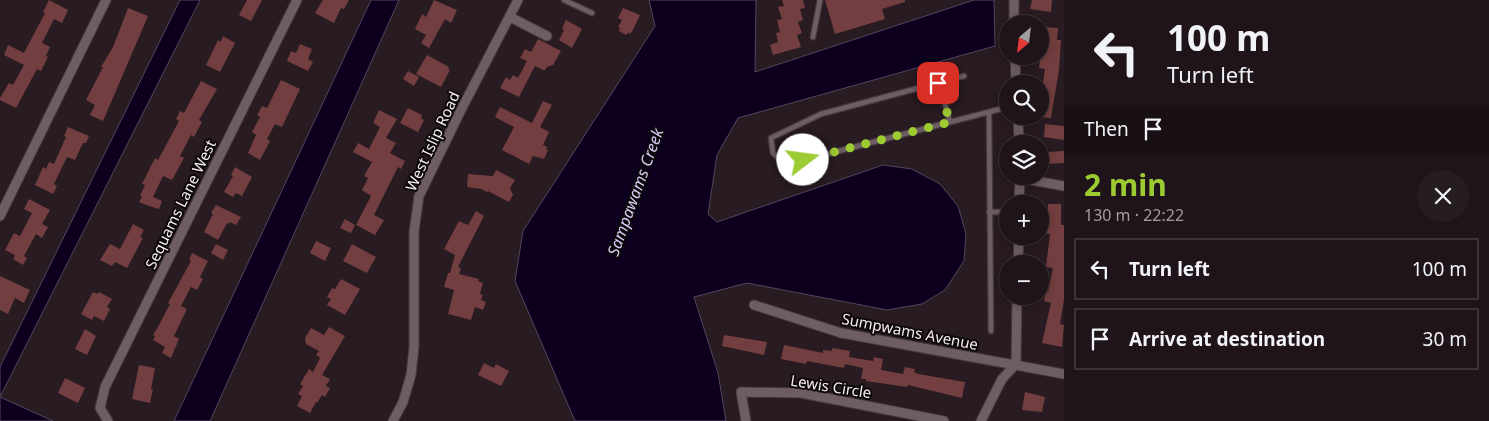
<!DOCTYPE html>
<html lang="en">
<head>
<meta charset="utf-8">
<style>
  :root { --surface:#1e1419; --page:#261d22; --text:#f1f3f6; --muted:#a19ea2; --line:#3c3338; --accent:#9ccb32 }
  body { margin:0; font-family:"Noto Sans",sans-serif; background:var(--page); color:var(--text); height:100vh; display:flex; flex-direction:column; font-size:19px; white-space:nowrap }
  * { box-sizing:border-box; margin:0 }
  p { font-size:16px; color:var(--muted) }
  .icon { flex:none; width:28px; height:28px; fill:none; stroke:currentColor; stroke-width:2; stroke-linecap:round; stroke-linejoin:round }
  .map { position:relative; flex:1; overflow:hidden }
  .side { display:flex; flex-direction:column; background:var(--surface); width:425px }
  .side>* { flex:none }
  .top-card { background:#1e1419; color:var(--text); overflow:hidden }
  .needle { width:32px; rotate:208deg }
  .buttons { position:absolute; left:999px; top:15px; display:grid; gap:10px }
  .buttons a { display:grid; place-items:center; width:50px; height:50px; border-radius:50%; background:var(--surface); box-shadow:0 2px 12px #0003,0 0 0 1px var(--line); font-size:25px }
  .pin { position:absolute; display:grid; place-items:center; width:42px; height:42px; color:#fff; margin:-21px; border-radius:10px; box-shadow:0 2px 8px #0006 }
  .me { position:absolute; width:55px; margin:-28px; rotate:75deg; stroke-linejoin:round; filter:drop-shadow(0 0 4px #0008) }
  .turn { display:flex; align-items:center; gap:18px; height:105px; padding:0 20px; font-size:22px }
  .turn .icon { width:65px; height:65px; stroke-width:2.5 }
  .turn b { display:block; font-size:35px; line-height:42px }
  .then { display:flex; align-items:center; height:48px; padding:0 20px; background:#0003; gap:10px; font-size:19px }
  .round { display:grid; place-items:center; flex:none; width:52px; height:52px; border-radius:26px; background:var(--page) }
  .headline { display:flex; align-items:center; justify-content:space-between; height:85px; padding:0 20px }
  h1 { font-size:30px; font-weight:700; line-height:38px; color:var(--accent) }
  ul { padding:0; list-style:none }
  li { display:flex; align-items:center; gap:15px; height:62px; margin:0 10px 8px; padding:0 10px; border:2px solid var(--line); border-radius:0px }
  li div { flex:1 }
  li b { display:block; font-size:19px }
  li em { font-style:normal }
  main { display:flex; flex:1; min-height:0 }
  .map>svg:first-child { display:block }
  .water { fill:#0c001e; stroke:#53475e }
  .building { fill:#733e3f }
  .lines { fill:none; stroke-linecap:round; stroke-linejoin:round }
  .service-casing { stroke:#44393d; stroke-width:7 }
  .minor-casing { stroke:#44393d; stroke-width:11 }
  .service { stroke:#6e5e64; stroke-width:4.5 }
  .minor { stroke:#6e5e64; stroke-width:9 }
  .route { stroke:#9ccb32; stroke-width:9; stroke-dasharray:0 16.2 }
  .labels { text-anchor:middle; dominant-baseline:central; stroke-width:4; stroke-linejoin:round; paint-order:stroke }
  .street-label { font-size:15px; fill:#f8eef2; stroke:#0d080a }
  .water-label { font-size:16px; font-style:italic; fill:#d9cbf7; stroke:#0d080a }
</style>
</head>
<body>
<main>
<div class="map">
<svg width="1064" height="421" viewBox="0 0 1064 421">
  <rect width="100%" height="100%" fill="#281b21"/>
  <path class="water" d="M180,0H200L0,397L53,421H0V367Z
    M371,0H399L210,421H174Z
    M649,0H756L755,72L974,0H994L995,46L738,118L717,155L708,214L717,222L883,165L912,169L940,184L958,206L966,234L964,261L945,290L922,304L887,310L747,283L694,297L718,373L726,421H575L515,281L523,231L655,26Z"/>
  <path class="building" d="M49,0L68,10L62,23L54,19L42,43L50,47L46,56L48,57L41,71L37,69L16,108L0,100V98L9,83L13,85L24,65L4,55L8,45L24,53L45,13L43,12Z
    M247,0H262L251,21L239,15Z
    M323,0H349L344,9L341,8L334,23L315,13Z
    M434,0L457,10L451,23L445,19L429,48L421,43L426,35L415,29L422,14L426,17Z
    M782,0H803L805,8L800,9L803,20L798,22L802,33L797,35L801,47L773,55L770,45L778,42L776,33L780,32L777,20L782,19L778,7L784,6Z
    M825,0H905V2L882,9L885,19L835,34Z
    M1032,0H1052L1051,12L1030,9Z
    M128,8L148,16L103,121L90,115L95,105L86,100L103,67H101L113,47Z
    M623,8L640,15L633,30L630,34L628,33L626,35L619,31L620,28L618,27L622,20L618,18Z
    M566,20L582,29L572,48L559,40L564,30L562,29Z
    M1043,27L1058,28L1057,40H1061L1059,70L1051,118L1040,117V102L1045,69L1039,68L1041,51L1040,37L1042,38Z
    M223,36L235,43L220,72L206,65L218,40L221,42Z
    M538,39L561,51L553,65L547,67L545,70H543L535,66L519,97L500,88L506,77L510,80L513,75L518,78L527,61L520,58L525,49L531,52Z
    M300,44L312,49L308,59L313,62L308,71L287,61L291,51L296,53Z
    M427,55L449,67L448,69L450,70L441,87L416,74Z
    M408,71L419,77L414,86L403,79Z
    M281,80L300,89L282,127L275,124L267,139L270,141L260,160L248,153L256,135L252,132L260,117L257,115L262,106L267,108Z
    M201,81L217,89L199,120L202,122L194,137L191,135L180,156L184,158L172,180L163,176L153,197L162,201L159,209L149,206L139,202L142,197L140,196L145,185L142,184L155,158L158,160L179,121L176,119L180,111L184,113Z
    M543,101L552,105L540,127L549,132L543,145L547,147L546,149L548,150L544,159L533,156L529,164L502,150L514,127L495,117L500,107L532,123Z
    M408,108L422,115L421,118L424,120L418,132L400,123Z
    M379,110L397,119L386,138L396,143L390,153L405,161L401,169L398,167L374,215L384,220L375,235L356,225L371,196L362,190L368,178L364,176L372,162L353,152L358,143L369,149L380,127L373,123Z
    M1045,124L1064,126V140L1044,137Z
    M68,127L89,136L86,143H83L75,160L67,157L54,184L57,186L53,194L35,185L43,167L46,169L49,162L54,164L66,137L64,136Z
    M1064,151V163L1047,164V152Z
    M235,167L252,177L242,196L236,193L233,197L224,192L233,176L231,175Z
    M496,170L515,180L510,188L513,195L509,202L488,191L487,192L481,189L467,187L468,174L493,176Z
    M29,199L50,210L42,224L48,227L42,238L36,234L24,256L27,258L23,265L13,259L15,255L5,250L14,233L20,236L32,213L24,209Z
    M1048,204H1061V225H1064V299L1060,324L1064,325L1062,347L1042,343L1051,303L1044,301L1046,291L1048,292L1053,268L1046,267L1050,234H1047V222H1044V210H1048Z
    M216,205L241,217L236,225L230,222L228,224L227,223L218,240L204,232L213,214L211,213Z
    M476,211L484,216L458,267L461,268L459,274L479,279L478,281L483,283L480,294L483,295L481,300L486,302L483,310L475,307L471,320L448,314L454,290L444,287L448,273H450L455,255L444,249L459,221L468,225Z
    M345,219L355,225L351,233L340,228Z
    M133,224L144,230L140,237L143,238L127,268L115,262L112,266L100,260L110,244L120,249Z
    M316,241L331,248L325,261L310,253Z
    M216,244L228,250L223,260L211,253Z
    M352,244L376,257L367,273L343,261Z
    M192,253L208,261L200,277L203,279L197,290L191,287L181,306L187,309L174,336L179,339L171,358L162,353L165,347L153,340L155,336L153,335L158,327L170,304L168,303L191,261L189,260Z
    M0,276L30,290L24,303L15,298L8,314L0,310Z
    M341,279L360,289L345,315L327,305L331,299L327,297L332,288L335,289Z
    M93,292L97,294L99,292L112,299L107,307L110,309L104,321L94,316L92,320L81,314Z
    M329,327L345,336L322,375L330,379L326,386L330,388L325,397L322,395L317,403L316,402L310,413L297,406L302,396L298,394L303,386L300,384L309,369L313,372L320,358L316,355L319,351L306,344L305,338L311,328L324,335Z
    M85,329L96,336L87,355L75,349Z
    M724,335L767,342L764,355L722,346Z
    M784,345L823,353V350L832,351V348L850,351L849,357L873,361L874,357L883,359L881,370L903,374L905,367L915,369L914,372L918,374L965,382L962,398L908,385L907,387L866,381V379H861L863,368L845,364L844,368L807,361L806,364L781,359Z
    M484,363L494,368L496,364L509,371L501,386L478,375Z
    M139,365L155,368L151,389H153L150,403L132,399Z
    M65,378L85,388L78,403L58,393Z
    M1025,392L1045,397L1042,412L1022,410Z"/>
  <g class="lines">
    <defs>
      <path id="service" d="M564,0L592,13
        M813,37L820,0
        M964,76L821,114L771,138L773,153L785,165L1008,107
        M939,83L950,122
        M989,112L991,331
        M989,212H1008"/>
      <path id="minor" d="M510,17L547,36
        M1014,24V0
        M1015,56L1016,84
        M1018,116L1019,144
        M1020,178L1064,186
        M1019,204L1020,176
        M0,216L106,0
        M1018,264L1019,236
        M754,305L841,333L1064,374
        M108,421L100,408L105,387L297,0
        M393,421L403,402L411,375L414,347V232L419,196L461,110L518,0
        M746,421L741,392L801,393L944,421
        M981,421L1002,379L1016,364L1017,296"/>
    </defs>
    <use href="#service" class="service-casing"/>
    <use href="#minor" class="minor-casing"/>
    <use href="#service" class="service"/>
    <use href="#minor" class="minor"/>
  </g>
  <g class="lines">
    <path class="route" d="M803,160L950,122L938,83"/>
  </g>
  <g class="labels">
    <g class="street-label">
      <text transform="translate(432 141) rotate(-65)">West Islip Road</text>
      <text transform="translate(180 204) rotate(-64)">Sequams Lane West</text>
      <text transform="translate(910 331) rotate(11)">Sumpwams Avenue</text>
      <text transform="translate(831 386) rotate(9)">Lewis Circle</text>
    </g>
    <g class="water-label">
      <text transform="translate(635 192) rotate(-70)">Sampawams Creek</text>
    </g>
  </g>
</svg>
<div class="buttons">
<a><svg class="needle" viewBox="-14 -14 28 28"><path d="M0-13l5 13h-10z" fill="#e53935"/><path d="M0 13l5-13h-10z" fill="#a19ea2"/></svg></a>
<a><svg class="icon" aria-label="search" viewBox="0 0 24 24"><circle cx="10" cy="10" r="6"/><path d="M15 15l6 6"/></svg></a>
<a><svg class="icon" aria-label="layers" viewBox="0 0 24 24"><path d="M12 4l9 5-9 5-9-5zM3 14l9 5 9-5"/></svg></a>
<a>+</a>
<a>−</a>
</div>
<div class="pin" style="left:938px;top:83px;background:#d93025"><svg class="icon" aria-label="arrive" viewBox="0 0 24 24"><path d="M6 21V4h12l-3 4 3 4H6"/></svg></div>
<svg class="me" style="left:803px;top:160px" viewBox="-20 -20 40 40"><circle r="19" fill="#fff"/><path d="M0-13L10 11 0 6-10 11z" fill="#9ccb32"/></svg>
</div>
<section class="side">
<div class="top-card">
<div class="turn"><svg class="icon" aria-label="left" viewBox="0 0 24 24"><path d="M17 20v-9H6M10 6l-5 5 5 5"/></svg><div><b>100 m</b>Turn left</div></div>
<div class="then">Then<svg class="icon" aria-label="arrive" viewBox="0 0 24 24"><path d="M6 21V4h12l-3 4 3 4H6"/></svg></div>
</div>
<div class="headline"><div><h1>2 min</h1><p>130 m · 22:22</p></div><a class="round"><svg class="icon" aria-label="close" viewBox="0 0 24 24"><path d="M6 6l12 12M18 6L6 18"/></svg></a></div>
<ul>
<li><svg class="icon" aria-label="left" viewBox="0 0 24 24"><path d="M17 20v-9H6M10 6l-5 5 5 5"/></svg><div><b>Turn left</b></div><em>100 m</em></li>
<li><svg class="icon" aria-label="arrive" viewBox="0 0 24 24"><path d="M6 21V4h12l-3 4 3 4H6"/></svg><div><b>Arrive at destination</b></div><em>30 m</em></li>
</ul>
</section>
</main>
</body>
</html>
